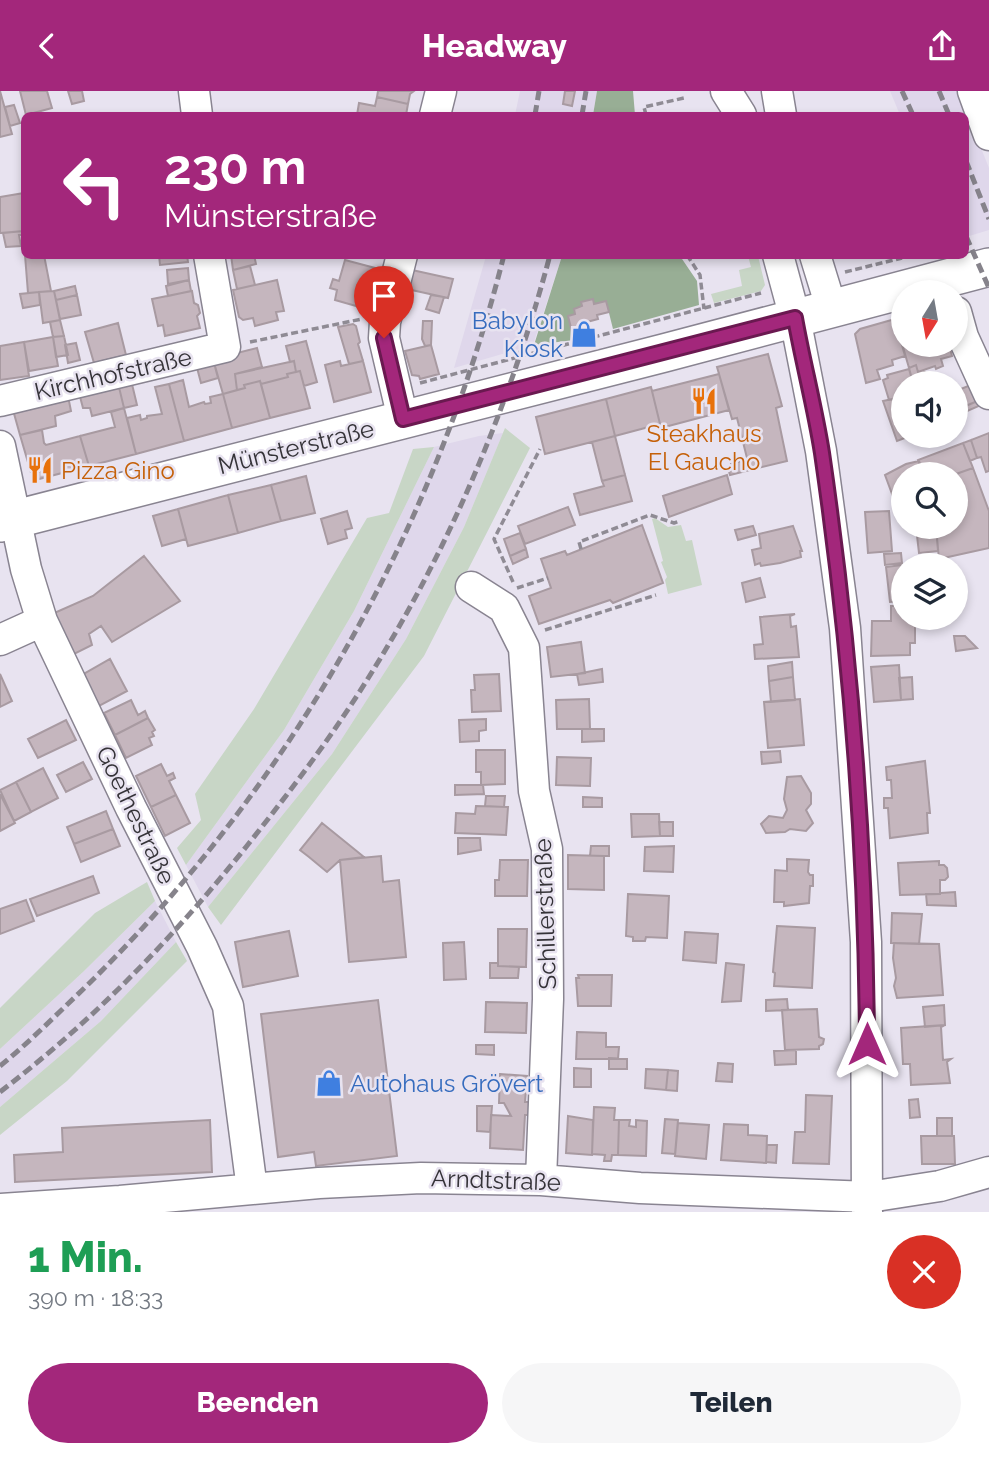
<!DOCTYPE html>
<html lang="de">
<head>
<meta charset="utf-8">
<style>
  :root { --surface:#fff; --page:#f6f6f7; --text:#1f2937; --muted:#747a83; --accent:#a3277b }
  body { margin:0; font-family:Raleway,sans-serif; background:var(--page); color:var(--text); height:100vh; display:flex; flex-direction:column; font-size:26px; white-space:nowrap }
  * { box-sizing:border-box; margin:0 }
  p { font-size:23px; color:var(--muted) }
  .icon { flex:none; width:38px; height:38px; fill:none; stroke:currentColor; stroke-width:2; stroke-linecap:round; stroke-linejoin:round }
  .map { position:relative; height:1121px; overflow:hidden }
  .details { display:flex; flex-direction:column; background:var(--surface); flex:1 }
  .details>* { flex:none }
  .hud { position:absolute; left:21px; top:21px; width:948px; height:147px; border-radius:10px; box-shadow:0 4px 10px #0003; background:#a3277b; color:#fff; overflow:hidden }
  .needle { width:46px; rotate:191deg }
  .fabs { position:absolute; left:891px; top:189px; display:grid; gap:14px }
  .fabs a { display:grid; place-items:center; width:77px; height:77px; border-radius:50%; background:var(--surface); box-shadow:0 4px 10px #0003; font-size:35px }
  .pin { position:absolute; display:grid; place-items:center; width:60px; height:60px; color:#fff; margin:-72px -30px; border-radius:50% 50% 50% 0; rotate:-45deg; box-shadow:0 0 7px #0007 }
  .pin .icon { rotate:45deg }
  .me { position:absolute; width:77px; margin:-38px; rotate:0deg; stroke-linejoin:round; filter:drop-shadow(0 0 5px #0008) }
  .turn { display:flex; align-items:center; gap:24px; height:147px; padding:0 28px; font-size:32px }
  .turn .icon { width:91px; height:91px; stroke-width:2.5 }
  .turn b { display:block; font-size:49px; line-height:60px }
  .round { display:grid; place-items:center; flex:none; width:74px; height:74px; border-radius:37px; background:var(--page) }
  .headline { display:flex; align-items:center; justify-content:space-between; height:119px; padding:0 28px }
  h1 { font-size:42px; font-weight:800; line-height:52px; color:#1e9e55 }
  .cta { display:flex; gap:14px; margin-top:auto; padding:14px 28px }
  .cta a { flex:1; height:80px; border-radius:42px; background:var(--accent); color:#fff; font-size:28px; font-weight:800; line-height:80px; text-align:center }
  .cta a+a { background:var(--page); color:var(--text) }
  header { display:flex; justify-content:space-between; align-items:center; height:91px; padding:0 28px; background:var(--accent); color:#fff; font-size:32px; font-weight:800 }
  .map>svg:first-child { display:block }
  .built { fill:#dfd7eb }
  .green { fill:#c8d6c6 }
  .forest { fill:#98ae95 }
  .building { fill:#c5b6be; stroke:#a89aa1; stroke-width:2 }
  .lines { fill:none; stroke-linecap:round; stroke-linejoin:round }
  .minor-casing { stroke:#898491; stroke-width:33 }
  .major-casing { stroke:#898491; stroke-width:40 }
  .path { stroke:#8f8b94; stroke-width:3.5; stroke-dasharray:7 3.5; stroke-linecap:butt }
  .minor { stroke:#fff; stroke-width:30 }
  .major { stroke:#fff; stroke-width:37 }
  .rail { stroke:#86838b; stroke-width:5; stroke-dasharray:10 5; stroke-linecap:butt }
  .route-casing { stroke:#6a1950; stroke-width:18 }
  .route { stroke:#a3277b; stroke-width:12 }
  .labels { text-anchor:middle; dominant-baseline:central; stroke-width:5; stroke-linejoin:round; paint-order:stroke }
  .shop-label { font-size:24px; fill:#366cbe; stroke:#e8e3f0; text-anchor:end }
  .street-label { font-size:24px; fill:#353338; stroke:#e8e3f0 }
  .food-label { font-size:24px; fill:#c56008; stroke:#e8e3f0 }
</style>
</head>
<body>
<header><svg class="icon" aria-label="back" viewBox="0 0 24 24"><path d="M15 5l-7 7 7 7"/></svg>Headway<svg class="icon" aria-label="share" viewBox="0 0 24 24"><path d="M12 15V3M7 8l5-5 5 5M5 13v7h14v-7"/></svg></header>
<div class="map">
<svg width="989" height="1121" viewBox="0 0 989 1121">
  <rect width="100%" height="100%" fill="#e8e3f0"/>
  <path class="built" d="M520,0H597L593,24H515Z
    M890,0H958L989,77V139L966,146V24H900Z
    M486,165H562L533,254L454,277Z
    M503,342L464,436L406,548L332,663L208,816L186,774L284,639L354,520L434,356L479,345Z
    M155,810L176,851L101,930L0,1016V958L83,881Z"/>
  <path class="green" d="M748,165H758L765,194L761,200L714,212L711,203L742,195L739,179L751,176Z
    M505,337L530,357L424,565L221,834L208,816L332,663L406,548L464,436Z
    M434,356L354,520L284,639L186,774L177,757L201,729L195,703L254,618L367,427L389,422L413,358Z
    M655,427L668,436L681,434L686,450L692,449L702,494L668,503L665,489L667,486L661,471L663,470L652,428Z
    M147,791L155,810L83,881L0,958V917L95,822Z
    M176,851L187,870L67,990L0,1044V1016L101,930Z"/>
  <path class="forest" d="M597,0H633L635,24H593Z
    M562,165H680L697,190L699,214L613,238L606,210L594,213L593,208L582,211V215L574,218L575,223L568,225L574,249L534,254Z"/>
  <path class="building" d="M0,0L12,43L0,46Z
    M20,0H47L52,17L26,24Z
    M68,0H82L84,10L72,13Z
    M378,0H414L410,3L408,13L377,6Z
    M565,0H575L572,15L563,13Z
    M377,6L408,13L406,24H357L359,12L375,15Z
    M14,14L20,32L10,35L5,16Z
    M24,102V140L0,142V106Z
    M24,140V144H19L21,155L6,156L3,142Z
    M25,164H44L51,200L28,202Z
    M159,164H187L188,171L160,174Z
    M231,164H254L256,173L233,179Z
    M345,169L379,178L371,208L359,205L356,215L335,209L337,199L330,197L333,188L339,190Z
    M250,175L255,194L237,198L233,179Z
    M188,177L189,189L168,193L167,179Z
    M412,179L453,188L448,207L407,198Z
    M189,189L191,200L168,205L166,195Z
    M277,189L284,220L276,221L278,229L255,235L253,227L243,229L239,226L233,199Z
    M75,195L77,204L56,209L54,200Z
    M54,200L60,229L43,232L39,201Z
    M192,200L194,212L198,214L200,222L197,225L200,237L165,245L163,234L158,235L152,208Z
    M39,201L40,214L23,217L20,203Z
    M77,204L81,224L60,228L56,209Z
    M431,204L444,206L439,222L426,218Z
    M593,208L594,213L606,210L609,221L597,224L598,228L587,231L591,245L574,249L568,225L575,223L574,218L582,215L581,211Z
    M903,226V254H949L952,265L941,268L943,275L936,278L935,275L918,281L916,274L909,277L895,228Z
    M895,228L905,265L892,269L893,274L877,279L880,288L866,292L855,243L860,238Z
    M60,229L64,245L53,246L50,231Z
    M423,230H432L431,254L425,255L422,248Z
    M118,232L126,264L94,272L85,241Z
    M353,233L356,235L360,251L358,253L363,270L349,273L338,236Z
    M64,245L68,264L56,266L53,246Z
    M53,246L58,275L29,280L24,251Z
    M306,250L317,291L304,295L300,280L296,281L294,270L290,271L286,255Z
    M24,251L29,285L0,289V255Z
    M76,252L80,269L68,272L65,254Z
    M431,254L439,283L420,288L419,285L412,284L405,260Z
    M257,257L262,276L235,283L237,299L223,303L213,268Z
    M768,263L782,315L776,317L787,370L750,379L737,327L732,328L717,276Z
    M213,268L218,287L201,292L196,273Z
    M294,270L296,281L287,283L288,286L261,293L260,290L244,294L245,297L237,299L235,283Z
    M340,270L341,275L363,270L371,301L334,311L325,274Z
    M916,274L918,281L924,279L928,292H913L909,277Z
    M909,278L913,292H903V307L889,309L883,289L888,287L887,284Z
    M300,280L310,317L270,327L261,293L288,286L287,283Z
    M719,283L729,319L661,337L652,300Z
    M131,289L137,314L124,317L118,292Z
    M183,289L189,316L204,311L205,313L211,312L210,306L223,303L232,337L184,350L169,293Z
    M260,290L270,327L232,337L223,303L245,297L244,294Z
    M118,292L124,317L92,325L90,317H83L79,302Z
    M169,293L184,350L136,363L127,327L140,324L141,329L147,327V325L162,323L155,296Z
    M973,293L980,309L956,319V300Z
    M651,296L660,333L615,345L606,308Z
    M68,305L71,320L55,325L56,335L20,344L13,319Z
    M902,306L903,345H910L897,350L883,310Z
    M606,308L615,345L545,363L536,326Z
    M980,309L981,314L956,325V319Z
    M124,317L136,363L89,375L80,345L115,336L111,321Z
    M42,339L44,352L46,354L80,345L89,375L35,389L32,385L20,344Z
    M989,342V380L986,381L981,366L977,367L971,349Z
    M615,345L625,384L602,390L592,351Z
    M971,349L977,367L970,370L963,352Z
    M963,352L973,377L956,383H924L918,369Z
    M748,368L750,379L730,384L729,381L732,380L731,373Z
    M919,370L924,383H903V408L895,411L885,384L906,373Z
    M973,377L989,420V457L939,468L936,436H956V383Z
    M625,384L632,410L580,424L574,403L604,395L602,390Z
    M727,384L732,403L669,426L663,405Z
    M306,385L315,422L281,430L271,394Z
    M271,394L281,430L238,442L228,404Z
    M228,404L238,442L188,455L178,418Z
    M568,416L575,434L525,453L518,435Z
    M178,418L186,448L162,455L153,425Z
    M347,420L352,437L345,439L347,447L328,453L321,428Z
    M889,420L892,460L868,462L865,421Z
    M642,434L663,492L613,512L610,509L539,533L529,505L551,497L541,468L565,460L567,464Z
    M753,435L756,444L738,449L735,439Z
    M793,435L802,460H800L801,466L780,472L761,475L760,472L755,474L752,459L761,457L759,443Z
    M916,436H936L938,460L919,462Z
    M520,442L526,458L510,465L504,448Z
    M526,458L528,466L513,473L510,465Z
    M901,462L902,472L885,474L884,463Z
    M144,465L180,510L112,551L101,535L89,543L92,554L74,563L52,523L93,505Z
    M902,474L903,510L890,511L886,476Z
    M760,487L765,506L746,511L742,492Z
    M891,515H903V527H915V552H910V564L871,565L872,530H891Z
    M795,523L790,525L791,536L796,535L799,566L755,568L754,554L763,553L760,526Z
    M954,545H965L977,557L956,560Z
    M581,551L585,582L551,586L547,556Z
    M110,568L127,600L99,615L82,584Z
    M792,571L793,586L769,590L768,575Z
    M899,574L901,609L874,611L871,576Z
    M602,578L603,591L579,594L577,583Z
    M0,583L12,610L0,616Z
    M499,583L501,620L472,621L471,599H475L474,584Z
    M793,586L795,609L771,611L769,590Z
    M912,586L913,608L901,609L899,587Z
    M589,608L590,638H557L556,609Z
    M800,608L804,654L768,657L764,611Z
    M131,609L138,624L145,620L148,627L115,644L104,622Z
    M148,627L155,639L152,641L154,645L149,647L152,654L126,667L115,644Z
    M486,628V639L479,640V650L460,651L459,629Z
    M66,629L76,649L38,667L28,648Z
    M582,638H604V650L582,651Z
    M476,659H505V693L481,694V681H476Z
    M780,660L781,671L762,673L761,661Z
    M557,666L591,667L590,695L556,694Z
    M925,670L930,722H927L928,742L890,747L888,717H884V707H892L891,689H887L886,676Z
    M83,671L92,688L66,701L57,684Z
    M161,673L167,685L173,682L175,687L169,690L176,704L151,716L136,685Z
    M43,677L58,707L31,721L16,691Z
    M801,685L811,702V713L806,719L813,732L806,740L790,738L785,741L766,742L761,733L769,725L783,727L787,719L784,708L787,686Z
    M16,691L31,721L14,730L0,699Z
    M455,694H483L484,703L455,704Z
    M0,703L15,732L0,740Z
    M176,704L190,732L165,745L151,716Z
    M486,705H505L504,716L485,715Z
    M583,706L602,707V716H583Z
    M476,715L508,716L506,744L455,742L456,722L475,723Z
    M106,720L113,738L74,753L67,736Z
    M631,723H659L660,745L632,746Z
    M659,731H673V745H660Z
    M322,732L364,766L340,769L327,781L309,766L300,759Z
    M113,738L120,755L81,771L74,753Z
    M458,747H480L481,759L458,763Z
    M591,755H609V765H590Z
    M674,755L673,781L644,780L645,756Z
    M568,764L604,765V799L568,798Z
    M381,765L383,791L399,789L406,866L349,871L340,769Z
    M787,768L809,769L808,781L810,784H813V795H810L809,812L784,815V811H774L775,779L787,780Z
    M500,769H528L527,805H495V789H499Z
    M939,770V774H944L947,777L948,786L945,789H940V803L900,804L898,772Z
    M93,785L99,802L37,825L30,808Z
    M955,801L956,815L927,814L926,803Z
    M628,803L669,805L667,847L646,846L645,850H633V846L626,845Z
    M26,809L34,830L0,843V818Z
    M892,822L922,823L919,853L891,852Z
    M777,835L815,837L812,897L774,895L775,882L773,881Z
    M498,838H527L526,876L498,875Z
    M289,840L298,885L243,896L235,851Z
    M685,841L718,843L716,872L683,869Z
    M464,851L466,888L444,889L443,852Z
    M894,852L939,853L943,904L897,907L894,895L896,887L893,867Z
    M490,872H498V875L519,876L518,887H490Z
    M726,872L744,874L741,910L722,911Z
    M578,884H612L611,915H578L576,887H579Z
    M787,908L788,919L766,920V909Z
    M378,909L397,1065L316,1075L314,1061L278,1066L261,923Z
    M486,911L527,912L526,942L485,941Z
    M944,914L945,934L925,936L923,916Z
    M817,918L819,946L824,948L823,953L819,955V958L785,959L782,919Z
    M945,934L941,936L943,969L951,968L947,971L950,992L911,994L910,973H903L901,937Z
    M577,941L606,942V956H619L618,968H576Z
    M476,954H494V964L476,963Z
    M796,959V973L775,974L774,960Z
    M609,967L627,968V978H609Z
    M718,972L733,973L732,991L716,990Z
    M574,977L591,978V996H574Z
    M646,978L668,979L666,999L645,997Z
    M668,979L678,980L677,1000L666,999Z
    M500,983L527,985L525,1011H529V1024H525L523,1059L490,1057L491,1024L511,1025L504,1012H499Z
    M806,1004L832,1005L829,1073L793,1072L795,1041H805Z
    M918,1008L920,1026L910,1027L909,1009Z
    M477,1015H492L490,1041L477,1040Z
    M594,1016L615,1017L614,1029H619L618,1064H612L611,1070H604L605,1064L592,1063Z
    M568,1025L593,1029L592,1064L566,1062Z
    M937,1027H952V1045H937Z
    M665,1028L678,1029L675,1063L662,1062Z
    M210,1029L212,1081L15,1091L14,1064L63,1061L62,1037Z
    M619,1029H630L629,1035L636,1036V1029L647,1030L646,1065L618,1064Z
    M678,1032L709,1034L706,1068L675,1065Z
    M724,1033L748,1034V1044L767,1045L766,1072L721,1069Z
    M921,1045H954L955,1073H922Z
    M767,1054H777L776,1072L766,1071Z"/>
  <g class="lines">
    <defs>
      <path id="minor" d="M194,0L197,24
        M726,0L741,24
        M777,0L781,24
        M973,0L989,44
        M435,24L441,0
        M402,164L385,231L384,247L403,328
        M778,164L795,227L821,360L845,537L866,851L867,1121
        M815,164L831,216
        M956,221L963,246L989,303
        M0,310L225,256L209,164
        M0,355L26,478L42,530L131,717L202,856L228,915L252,1098
        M471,496L504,517L524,557L534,700L547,758L548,908L541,1089
        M0,549L42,530
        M0,1118L120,1110L319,1092L421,1087L541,1089L640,1097L869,1106L940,1095L989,1081"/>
      <path id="major" d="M0,432L664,262L989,176"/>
    </defs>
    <use href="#minor" class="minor-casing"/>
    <use href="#major" class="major-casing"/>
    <path class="path" d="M646,24L644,16L684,7
      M687,164L700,184L704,218
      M845,181L902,167
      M250,251L362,228
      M420,292L761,202
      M581,458L579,451L650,424L674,432L680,430
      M513,491L494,448L540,358
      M517,497L548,487
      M545,539L656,504"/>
    <use href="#minor" class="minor"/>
    <use href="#major" class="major"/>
    <path class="rail" d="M902,0L913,24
      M939,0L949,24
      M535,24L539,0
      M582,24L586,0
      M966,70L989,128
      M966,145L989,197
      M0,975C26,954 50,930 74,907C284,706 433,446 504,164
      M0,1001C95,928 171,849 246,756C292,698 337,639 375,576C453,450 512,307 550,164"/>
  </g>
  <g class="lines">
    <defs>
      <path id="route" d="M384,247L403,328L795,227C803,272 815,317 822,362C850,555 866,757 867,953"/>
    </defs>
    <use href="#route" class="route-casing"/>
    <use href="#route" class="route"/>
  </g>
  <defs>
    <symbol id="shop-bare" viewBox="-9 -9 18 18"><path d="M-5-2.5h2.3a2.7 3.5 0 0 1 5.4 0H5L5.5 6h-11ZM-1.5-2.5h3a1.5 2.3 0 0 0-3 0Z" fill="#3f7fe0" stroke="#e8e3f0" stroke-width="2.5" paint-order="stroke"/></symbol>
    <symbol id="restaurant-bare" viewBox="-9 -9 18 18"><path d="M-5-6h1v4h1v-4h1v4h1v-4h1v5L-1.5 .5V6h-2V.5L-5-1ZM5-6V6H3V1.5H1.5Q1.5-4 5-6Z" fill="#e8710a" stroke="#e8e3f0" stroke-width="2.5" paint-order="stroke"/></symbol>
  </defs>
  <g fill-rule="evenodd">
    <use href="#shop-bare" x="565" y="224" width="38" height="38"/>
    <use href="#restaurant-bare" x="685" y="291" width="38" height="38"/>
    <use href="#restaurant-bare" x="21" y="360" width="38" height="38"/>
    <use href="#shop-bare" x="310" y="973" width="38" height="38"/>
  </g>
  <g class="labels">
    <g class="shop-label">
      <text x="563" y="229">Babylon<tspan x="563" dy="28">Kiosk</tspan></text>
      <text x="350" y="992" text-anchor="start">Autohaus Grövert</text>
    </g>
    <g class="street-label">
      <text transform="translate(113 283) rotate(-13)">Kirchhofstraße</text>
      <text transform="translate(296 356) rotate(-14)">Münsterstraße</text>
      <text transform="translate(136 724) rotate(64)">Goethestraße</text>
      <text transform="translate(545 823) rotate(-92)">Schillerstraße</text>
      <text transform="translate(496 1089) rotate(2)">Arndtstraße</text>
    </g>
    <g class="food-label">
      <text x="704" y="342">Steakhaus<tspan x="704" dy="28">El Gaucho</tspan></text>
      <text x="61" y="379" text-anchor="start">Pizza Gino</text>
    </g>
  </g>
</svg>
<div class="fabs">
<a><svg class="needle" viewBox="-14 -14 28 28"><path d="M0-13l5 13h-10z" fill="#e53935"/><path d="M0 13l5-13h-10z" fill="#747a83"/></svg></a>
<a><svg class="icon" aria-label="sound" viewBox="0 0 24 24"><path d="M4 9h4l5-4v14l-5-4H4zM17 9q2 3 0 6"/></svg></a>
<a><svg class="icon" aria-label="search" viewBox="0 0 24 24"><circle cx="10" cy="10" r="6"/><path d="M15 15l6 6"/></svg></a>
<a><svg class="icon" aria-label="layers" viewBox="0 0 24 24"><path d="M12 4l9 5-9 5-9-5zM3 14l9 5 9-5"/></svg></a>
</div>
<div class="pin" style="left:384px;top:247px;background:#d93025"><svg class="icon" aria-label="arrive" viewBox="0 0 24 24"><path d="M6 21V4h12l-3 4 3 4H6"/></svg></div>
<svg class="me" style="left:867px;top:953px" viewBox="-20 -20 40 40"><path d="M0-17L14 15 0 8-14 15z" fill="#a3277b" stroke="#fff" stroke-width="4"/></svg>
<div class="hud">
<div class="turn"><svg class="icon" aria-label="left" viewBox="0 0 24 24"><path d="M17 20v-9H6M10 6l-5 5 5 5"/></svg><div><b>230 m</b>Münsterstraße</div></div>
</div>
</div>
<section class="details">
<div class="headline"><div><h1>1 Min.</h1><p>390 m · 18:33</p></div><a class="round" style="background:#d93025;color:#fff"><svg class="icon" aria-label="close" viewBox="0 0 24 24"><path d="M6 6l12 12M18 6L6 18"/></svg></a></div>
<div class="cta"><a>Beenden</a><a>Teilen</a></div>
</section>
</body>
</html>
